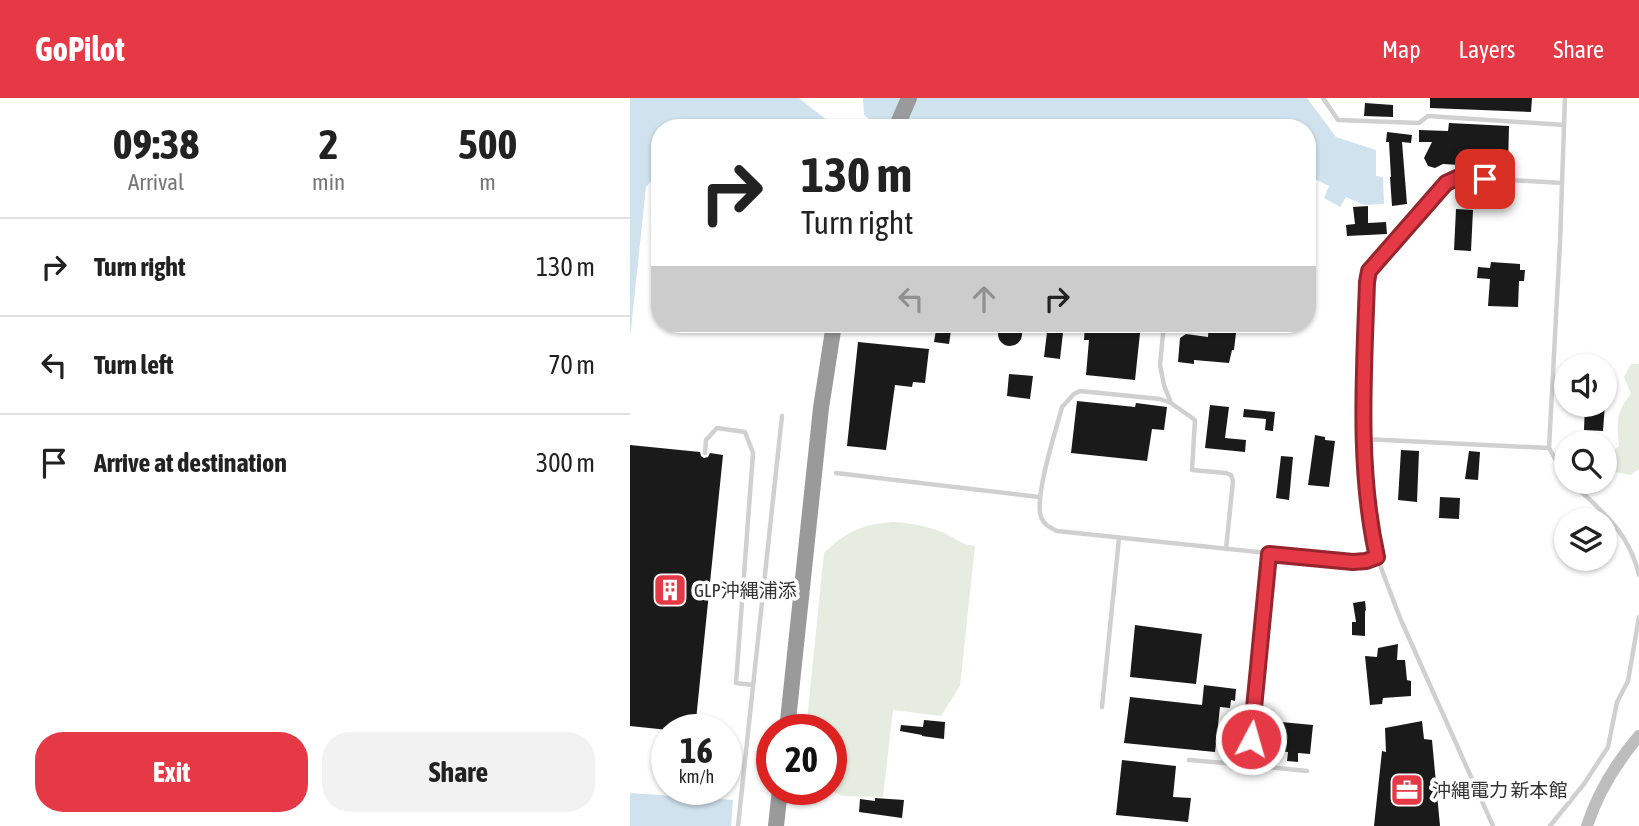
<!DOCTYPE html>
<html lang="en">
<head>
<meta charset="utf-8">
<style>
  :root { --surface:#fff; --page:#f2f2f2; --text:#222; --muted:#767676; --line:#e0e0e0; --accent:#e63946 }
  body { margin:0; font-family:"Asap Condensed","Noto Sans JP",sans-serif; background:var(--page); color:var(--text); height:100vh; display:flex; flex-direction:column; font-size:26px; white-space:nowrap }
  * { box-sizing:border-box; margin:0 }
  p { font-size:23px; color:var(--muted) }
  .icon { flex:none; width:38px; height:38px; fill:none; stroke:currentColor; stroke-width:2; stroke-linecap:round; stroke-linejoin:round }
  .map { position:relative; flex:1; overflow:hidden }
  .side { display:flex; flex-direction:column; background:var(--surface); width:630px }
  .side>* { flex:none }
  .hud { position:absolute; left:21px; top:21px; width:665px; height:214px; border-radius:28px; box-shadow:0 2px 5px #0004; background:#fff; color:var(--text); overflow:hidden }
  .buttons { position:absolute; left:924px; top:256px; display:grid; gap:14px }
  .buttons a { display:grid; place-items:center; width:63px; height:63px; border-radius:50%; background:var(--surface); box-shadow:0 2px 5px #0004; font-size:35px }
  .speed { position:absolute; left:21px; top:616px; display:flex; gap:14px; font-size:35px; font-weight:700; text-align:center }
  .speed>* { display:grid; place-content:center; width:91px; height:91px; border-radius:50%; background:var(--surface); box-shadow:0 2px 5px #0004; line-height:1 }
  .speed small { font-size:18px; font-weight:400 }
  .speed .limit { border:10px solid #d22; background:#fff; color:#111 }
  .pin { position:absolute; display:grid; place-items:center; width:60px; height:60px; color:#fff; margin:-30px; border-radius:14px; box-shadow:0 4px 10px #0006 }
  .me { position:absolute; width:77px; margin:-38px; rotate:6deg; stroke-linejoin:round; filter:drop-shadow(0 0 5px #0008) }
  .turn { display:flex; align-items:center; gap:24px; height:147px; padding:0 35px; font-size:32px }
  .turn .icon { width:91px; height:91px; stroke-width:2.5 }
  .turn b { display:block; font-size:49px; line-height:60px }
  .lanes { display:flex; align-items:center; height:66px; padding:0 35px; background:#0003; justify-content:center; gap:35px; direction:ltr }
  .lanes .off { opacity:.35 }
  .eta { display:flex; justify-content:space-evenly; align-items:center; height:119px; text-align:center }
  .eta b { font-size:42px; font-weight:700; line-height:49px }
  .button { display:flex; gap:14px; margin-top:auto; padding:14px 35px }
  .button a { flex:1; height:80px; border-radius:28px; background:var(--accent); color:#fff; font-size:28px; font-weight:700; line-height:80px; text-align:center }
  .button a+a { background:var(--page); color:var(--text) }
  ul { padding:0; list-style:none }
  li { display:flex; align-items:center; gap:21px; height:98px; padding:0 35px; border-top:2px solid var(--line) }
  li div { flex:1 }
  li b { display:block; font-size:26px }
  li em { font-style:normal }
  header { display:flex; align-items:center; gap:42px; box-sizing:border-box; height:98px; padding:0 35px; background:var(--accent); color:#fff }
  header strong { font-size:33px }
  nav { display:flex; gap:38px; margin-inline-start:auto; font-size:24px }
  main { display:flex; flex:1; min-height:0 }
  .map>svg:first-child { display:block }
  .green { fill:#e6ecdf }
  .water { fill:#cfe2ee }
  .building { fill:#1a1a1a }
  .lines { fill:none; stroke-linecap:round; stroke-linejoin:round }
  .lane { stroke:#d0d0d0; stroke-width:4.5 }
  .secondary { stroke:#bdbdbd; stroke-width:12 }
  .highway { stroke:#9a9a9a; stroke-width:16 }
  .route-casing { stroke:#96252e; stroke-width:18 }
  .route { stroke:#e63946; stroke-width:12 }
  .labels { text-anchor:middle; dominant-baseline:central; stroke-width:7; stroke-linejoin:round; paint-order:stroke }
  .poi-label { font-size:19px; fill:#333; stroke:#fff; text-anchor:start }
</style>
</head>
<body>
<header>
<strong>GoPilot</strong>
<nav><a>Map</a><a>Layers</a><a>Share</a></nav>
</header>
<main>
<section class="side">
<div class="eta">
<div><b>09:38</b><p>Arrival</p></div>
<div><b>2</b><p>min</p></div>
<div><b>500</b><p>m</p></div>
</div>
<ul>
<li><svg class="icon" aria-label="right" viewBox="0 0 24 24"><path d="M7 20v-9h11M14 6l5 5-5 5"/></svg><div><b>Turn right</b></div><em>130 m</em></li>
<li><svg class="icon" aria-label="left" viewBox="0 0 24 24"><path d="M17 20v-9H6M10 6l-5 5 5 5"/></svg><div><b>Turn left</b></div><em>70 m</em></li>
<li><svg class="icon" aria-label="arrive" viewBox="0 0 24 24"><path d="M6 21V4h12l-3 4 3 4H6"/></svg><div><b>Arrive at destination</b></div><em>300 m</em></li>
</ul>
<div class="button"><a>Exit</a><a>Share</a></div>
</section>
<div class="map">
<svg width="1009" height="728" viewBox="0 0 1009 728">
  <rect width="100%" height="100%" fill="#fff"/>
  <path class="green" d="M1001,266H1009V371L1000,377L980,373C975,358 978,357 989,348C987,324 985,315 1001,296L994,279Z
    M263,424C281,425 297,428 314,435C328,441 329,446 345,448L330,588L311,618L263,612L253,699L212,698L198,691H201V632H176L194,455C215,434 233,426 263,424Z"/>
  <path class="water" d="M0,0H169L203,27L210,30H30V76H27L16,89L0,240Z
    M233,0H677L706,39L746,52V78L753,79L754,106L734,107L716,99L710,109L694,100L699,88L677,77V30H250L234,17Z
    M0,695L103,702L101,728H0Z"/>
  <path class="building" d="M800,0H902L901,14L800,10Z
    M735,5L763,7V19L734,18Z
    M819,25L879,28L878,70L813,66L805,70L798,68L794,60L802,44H789V32L818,33Z
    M757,34L782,37L781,45L772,44L777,106L762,108L760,79H761L759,44H756Z
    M738,108V125L756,124L757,136L717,138L716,127L725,126L723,109Z
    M826,111L843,112L841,153L824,152Z
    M861,164L890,166V172H895L894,183H889L888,209L858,208L860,181L847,180L848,169L860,170Z
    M368 236a12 12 0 1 1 24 0a12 12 0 1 1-24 0Z
    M307,226H322L319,246L304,244Z
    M418,226H434L430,261L414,259Z
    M455,226H511L505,282L456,277L459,242H454Z
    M579,226H607L604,252H602L599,265L564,262V266L548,264L550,240L556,236L578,239Z
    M228,244L299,251L295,285L283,284L282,289L265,287L256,352L217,348Z
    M379,276L403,278L400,301L377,298Z
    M447,303L505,309L506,305L537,309L534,332L522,331L517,363L441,355Z
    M955,306H975L973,333L954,332Z
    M580,307L599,309L595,340L616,342L615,354L575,350Z
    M614,311L645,314L643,333L635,332L636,321L613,319Z
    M685,337L695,339V342L705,343L699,389L678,387Z
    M0,347L70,354L71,358L74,360L78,359L80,355L93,357L65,632H38L0,628Z
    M771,352L789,353L787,404L768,402Z
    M839,353L850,354L848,382L835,381Z
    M651,358L663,359L659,402L646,400Z
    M810,399L830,400L829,421L809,420Z
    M735,503L736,512L735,513V538L722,537V524H726L723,505Z
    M505,527L572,536L566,586L500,579Z
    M768,546L767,562H775L777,582L781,583V598L753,600L752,606L740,607L735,558L747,559L748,550Z
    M574,587L606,591L605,603L601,602L600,610L590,609L585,654L494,645L500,599L572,607Z
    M294,622L315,624L314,641L292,638V637L270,633L271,627L293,629Z
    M640,623L683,627L680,656L668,655V664L657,663L658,654L636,652Z
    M792,623L794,641L802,642L810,728H744L752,653L756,654L755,630Z
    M492,662L546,668L543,699L561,700L558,724L486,717Z
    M245,700L274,702L272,720L229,714L230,701L245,703Z"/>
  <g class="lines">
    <path class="lane" d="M693,0L708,22L789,25L798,18L934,27
      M935,0L930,144L919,350L936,379
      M534,226L530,267L534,287L541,305L565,322L562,372L596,375L601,377L603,383L596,451
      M541,305L530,301L450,293L444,296L432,309C426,332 404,399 411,419C414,427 419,429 427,433L723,464L736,463L747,459
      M734,341L919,350
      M75,355L76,342L87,330L115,334L123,355L106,585L123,587
      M206,375L409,399
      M940,383C971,413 999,433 1009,477
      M639,455L618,667L677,673
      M472,609L489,440
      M559,662L618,667
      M108,728L152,318
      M863,728L770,520L747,459L740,425L733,321L737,184L739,173L744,166L816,85L829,79L932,85
      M920,728L954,686L978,649L987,604L998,583L1009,519"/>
    <path class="secondary" d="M957,728C968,694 986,665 1009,638"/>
    <path class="highway" d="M266,30L279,0
      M157,632L191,310L204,226
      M146,728L150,691"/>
  </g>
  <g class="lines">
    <defs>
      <path id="route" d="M621,641L639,456L723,464L736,463L747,459C727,369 734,275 737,184L739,173L816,85L829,79L855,81"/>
    </defs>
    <use href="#route" class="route-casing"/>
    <use href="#route" class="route"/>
  </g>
  <defs>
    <symbol id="building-square" viewBox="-11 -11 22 22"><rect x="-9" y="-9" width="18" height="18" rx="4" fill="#e63946" stroke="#fff"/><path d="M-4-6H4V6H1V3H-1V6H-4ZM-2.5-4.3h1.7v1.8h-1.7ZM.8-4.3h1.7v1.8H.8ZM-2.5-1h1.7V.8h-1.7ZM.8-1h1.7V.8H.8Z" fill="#fff"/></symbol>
    <symbol id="office-square" viewBox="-11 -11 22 22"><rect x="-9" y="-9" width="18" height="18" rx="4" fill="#e63946" stroke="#fff"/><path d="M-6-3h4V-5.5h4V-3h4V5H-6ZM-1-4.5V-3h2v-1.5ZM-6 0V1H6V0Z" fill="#fff"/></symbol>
  </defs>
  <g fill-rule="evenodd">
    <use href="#building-square" x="21" y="473" width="38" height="38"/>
    <use href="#office-square" x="758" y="673" width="38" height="38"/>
  </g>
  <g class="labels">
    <g class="poi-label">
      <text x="64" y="492">GLP沖縄浦添</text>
      <text x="802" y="692">沖縄電力 新本館</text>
    </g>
  </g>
</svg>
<div class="buttons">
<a><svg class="icon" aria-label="sound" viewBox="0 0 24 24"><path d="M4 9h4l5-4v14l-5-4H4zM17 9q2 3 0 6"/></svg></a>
<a><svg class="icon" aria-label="search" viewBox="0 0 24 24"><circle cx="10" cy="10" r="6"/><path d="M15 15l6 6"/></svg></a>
<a><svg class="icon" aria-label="layers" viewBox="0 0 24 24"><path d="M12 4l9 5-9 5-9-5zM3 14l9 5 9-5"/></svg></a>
</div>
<div class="speed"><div>16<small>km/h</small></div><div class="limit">20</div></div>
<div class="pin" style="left:855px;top:81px;background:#d93025"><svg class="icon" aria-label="arrive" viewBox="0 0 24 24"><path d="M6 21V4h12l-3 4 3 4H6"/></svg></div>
<svg class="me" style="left:621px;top:641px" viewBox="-20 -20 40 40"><circle r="17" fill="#e63946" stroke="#fff" stroke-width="3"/><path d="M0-11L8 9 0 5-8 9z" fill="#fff"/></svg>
<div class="hud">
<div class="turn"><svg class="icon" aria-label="right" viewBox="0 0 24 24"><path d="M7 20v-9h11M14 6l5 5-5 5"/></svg><div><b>130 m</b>Turn right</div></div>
<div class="lanes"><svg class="icon off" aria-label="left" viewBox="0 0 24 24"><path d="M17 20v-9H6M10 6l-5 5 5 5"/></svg><svg class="icon off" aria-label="ahead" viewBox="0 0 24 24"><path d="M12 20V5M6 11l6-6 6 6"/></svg><svg class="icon" aria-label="right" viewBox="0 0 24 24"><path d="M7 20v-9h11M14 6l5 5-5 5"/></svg></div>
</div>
</div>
</main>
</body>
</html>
